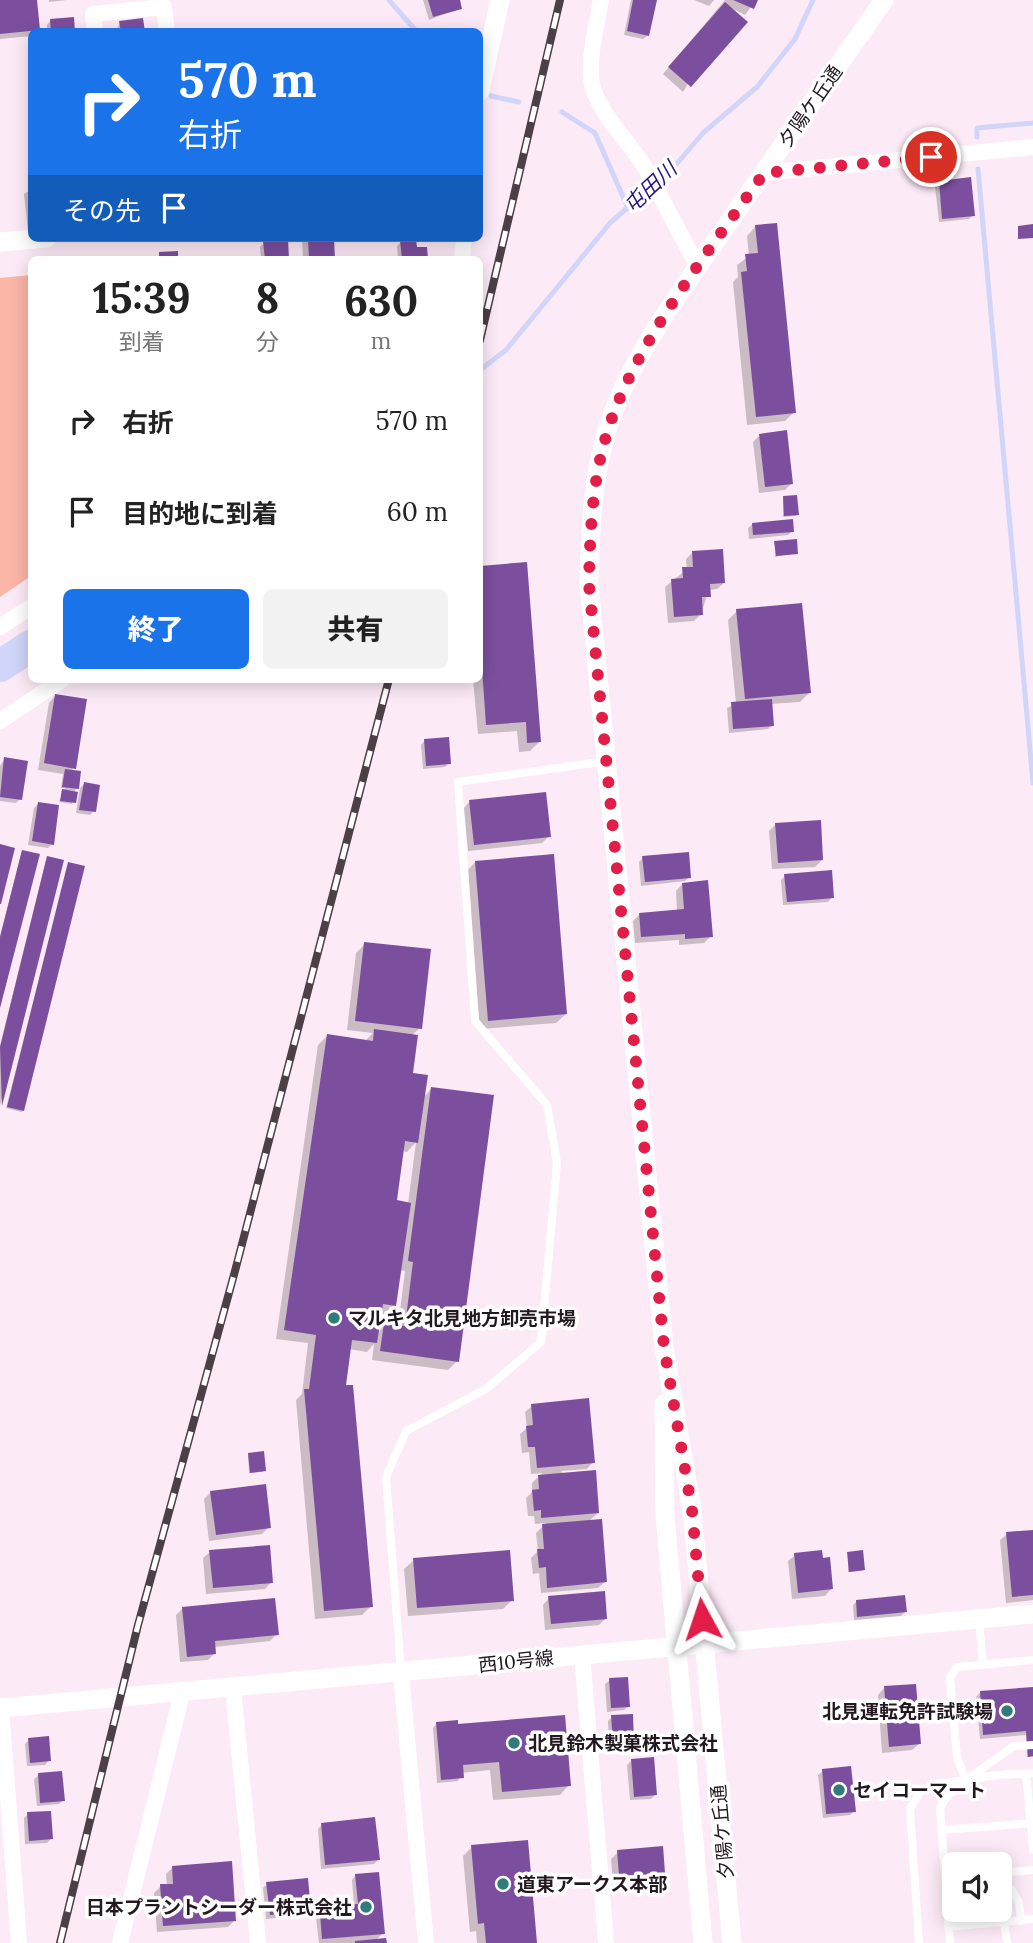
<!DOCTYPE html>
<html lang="ja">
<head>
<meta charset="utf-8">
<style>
  :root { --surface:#fff; --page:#f2f2f2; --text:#222; --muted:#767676; --accent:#1a73e8 }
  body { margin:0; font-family:Lora,"Noto Sans JP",serif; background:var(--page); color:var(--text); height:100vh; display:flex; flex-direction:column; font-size:26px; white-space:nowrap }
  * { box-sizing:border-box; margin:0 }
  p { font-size:23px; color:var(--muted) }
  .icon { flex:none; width:38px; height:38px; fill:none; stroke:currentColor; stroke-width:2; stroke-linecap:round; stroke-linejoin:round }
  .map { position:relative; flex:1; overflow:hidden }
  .drawer { position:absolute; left:28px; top:256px; width:455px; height:427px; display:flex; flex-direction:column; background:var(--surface); border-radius:10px; box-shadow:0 4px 18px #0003 }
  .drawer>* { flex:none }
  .guide { position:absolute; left:28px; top:28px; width:455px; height:214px; border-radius:10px; box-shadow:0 4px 18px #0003; background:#1a73e8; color:#fff; overflow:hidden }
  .tools { position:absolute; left:942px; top:1852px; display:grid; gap:14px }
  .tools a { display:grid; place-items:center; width:70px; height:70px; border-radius:10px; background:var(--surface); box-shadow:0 4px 18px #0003; font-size:35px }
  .pin { position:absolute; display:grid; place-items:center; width:60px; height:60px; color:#fff; margin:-30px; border:4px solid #fff; border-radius:50%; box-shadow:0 2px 7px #0007 }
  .me { position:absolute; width:77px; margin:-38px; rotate:355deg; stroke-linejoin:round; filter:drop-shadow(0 0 5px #0008) }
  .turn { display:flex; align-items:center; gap:24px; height:147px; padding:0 35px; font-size:32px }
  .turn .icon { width:91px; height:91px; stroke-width:2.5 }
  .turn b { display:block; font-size:49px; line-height:60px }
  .then { display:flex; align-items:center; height:66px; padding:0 35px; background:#0003; gap:14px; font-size:26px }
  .eta { display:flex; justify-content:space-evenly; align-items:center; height:119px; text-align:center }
  .eta b { font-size:42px; font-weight:800; line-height:49px }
  .primary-button { display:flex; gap:14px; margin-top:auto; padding:14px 35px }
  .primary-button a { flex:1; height:80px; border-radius:10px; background:var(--accent); color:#fff; font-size:28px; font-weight:800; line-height:80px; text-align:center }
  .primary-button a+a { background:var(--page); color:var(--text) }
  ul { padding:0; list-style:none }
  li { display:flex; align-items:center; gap:21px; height:91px; padding:0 35px }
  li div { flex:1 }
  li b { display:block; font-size:26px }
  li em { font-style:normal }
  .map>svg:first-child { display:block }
  .green { fill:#fbb6a8 }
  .shadow { fill:#0003; fill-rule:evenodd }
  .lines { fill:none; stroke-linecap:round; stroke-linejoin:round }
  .stream { stroke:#d1d5fa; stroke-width:5 }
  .river { stroke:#d1d5fa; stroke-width:32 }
  .building { fill:#7c4f9e }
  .service { stroke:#fff; stroke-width:8 }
  .minor { stroke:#fff; stroke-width:16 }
  .tertiary { stroke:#fff; stroke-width:19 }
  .rail-casing { stroke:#4c3f48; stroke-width:8 }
  .rail { stroke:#fff; stroke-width:5; stroke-dasharray:16; stroke-linecap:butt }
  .route { stroke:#e11d48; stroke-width:12; stroke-dasharray:0 21.6 }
  .poi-dot { fill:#327b7d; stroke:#fff; stroke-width:2.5 }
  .labels { text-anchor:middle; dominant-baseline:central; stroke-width:7; stroke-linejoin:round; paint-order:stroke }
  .street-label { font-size:19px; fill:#231820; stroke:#fff }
  .poi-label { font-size:19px; font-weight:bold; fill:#231820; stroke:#fff; text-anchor:start }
  .water-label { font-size:21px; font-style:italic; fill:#29147c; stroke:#fff }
</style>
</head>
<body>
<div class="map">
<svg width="1033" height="1943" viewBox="0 0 1033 1943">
  <rect width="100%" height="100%" fill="#fdeaf7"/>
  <path class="green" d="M31,275V576L0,597V278Z"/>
  <path class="shadow" d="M0,0H35L38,29L32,32V36L0,39Z
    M49,0H67L49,2Z
    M423,0H458L460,8L429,20Z
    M631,0H655L648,35L643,39L624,35Z
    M694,0H714L709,6Z
    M725,0H756L745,15L733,9L683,92L663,74Z
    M51,20L73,32H47V25Z
    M120,22L143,32H116Z
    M939,182L973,215L969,219L939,222L935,186Z
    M32,189V231H28L24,194Z
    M756,226L794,412L785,421L747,425L733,282L738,277L737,265L749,256L747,236Z
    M302,238H332L334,259H303Z
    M401,242L415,249L426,259H398L397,246Z
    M264,243L287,259H261L260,247Z
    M760,435L792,483L785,490L759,493L753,442Z
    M783,498L797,514L796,516L783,517Z
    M753,524L792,531L788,535L749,539L748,528Z
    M775,543L796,553L775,557Z
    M693,552L724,583L717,589L709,590L701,614L694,621L668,623L665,587L687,569L686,559Z
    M481,567L539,742L530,751L519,752L517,731L478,734L473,679H480Z
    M737,611L809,693L800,702L770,704L772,725L768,729L729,733L727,708L736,704L728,620Z
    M55,696L74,768L70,771L77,788L73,793L72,804L59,802L65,788H61L63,774L38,770L49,703Z
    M425,740L449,763L445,767L423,769L421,745Z
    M5,758L20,799L16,803L0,801V766Z
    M84,784L94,811L90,815L76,813L80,788Z
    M470,801L549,836L542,843L468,851L464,808Z
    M38,804L52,844L48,848L28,845L34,808Z
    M776,824L822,860L815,867L772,869L769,831Z
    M22,851L0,1005V936Z
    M643,858L689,877L682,884L711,936L704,943L679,945V940L635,943L633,921L640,914L677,911L676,891L685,881L641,886L639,862Z
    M46,860L62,862L0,1106V1046Z
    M475,862L566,1014L556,1023L480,1029L466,872Z
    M69,863L23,1111L21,1112L6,1108Z
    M785,876L832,897L828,902L783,905L781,880Z
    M365,944L420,1028L411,1036V1074L423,1098L431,1089L457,1361L448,1370L372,1360L374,1344L367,1352L349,1349L344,1387L371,1606L362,1615L315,1619L296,1400L302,1394L308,1343L276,1339L318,1045L327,1036L366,1040L373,1033L347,1030L356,953ZM416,1142L408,1204L395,1202L402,1151L407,1152ZM399,1270L405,1271L398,1327L385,1325L377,1333L380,1314H385L394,1305Z
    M532,1406L593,1462L587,1469L561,1471L598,1513L588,1522L605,1582L598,1588L541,1593L539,1573L533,1574L531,1558L538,1551L536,1533L546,1523L535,1524L534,1516H528L526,1498L532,1492V1483L542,1473L531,1474L529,1452L522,1453L520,1434L527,1428L525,1412Z
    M248,1455L264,1470L262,1472L249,1473Z
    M211,1492L269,1527L262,1534L209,1541L204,1499Z
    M1033,1531V1600L1006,1603L1000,1540L1007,1534Z
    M210,1552L271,1582L265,1589L206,1594L203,1558Z
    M848,1554L864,1569L862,1571L848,1572Z
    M795,1555L831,1589L825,1596L792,1599L788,1561Z
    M414,1560L512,1600L503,1609L408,1616L404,1569Z
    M549,1598L606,1618L599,1625L545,1630L543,1605Z
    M857,1601L905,1612L901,1616L854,1620L853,1605Z
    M182,1609L277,1634L270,1641L214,1647L215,1653L208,1660L180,1662L176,1615Z
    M1033,1676V1757H1027L1026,1735L980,1739L976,1697L980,1693L1033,1688Z
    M610,1680L628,1706L624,1710L607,1712L605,1684Z
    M884,1688L919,1744L912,1750L882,1753L878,1695Z
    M612,1717L633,1741L628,1745L609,1746L608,1721Z
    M437,1723L569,1785L560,1795L493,1800L490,1770L461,1773L458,1781L437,1783L433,1728Z
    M29,1740L49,1760L45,1765L27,1766L25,1744Z
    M631,1761L655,1795L651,1799L630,1800L627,1765Z
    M823,1771L854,1811L850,1815L823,1818L818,1775Z
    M39,1775L63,1800L59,1804L37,1806L34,1779Z
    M28,1814L51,1839L47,1843L25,1844L24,1818Z
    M322,1825L378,1860L374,1864L321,1869L318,1829Z
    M472,1847L535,1943H477L476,1931L470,1932L463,1856Z
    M618,1852L663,1872L656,1879L613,1882L611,1859Z
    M173,1867L234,1921L228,1927L157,1932L154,1893L161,1886H167L166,1874Z
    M356,1875L383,1933L375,1941L385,1943H319L316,1918L321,1914L346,1912L354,1906L352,1880Z
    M267,1884L310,1910L305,1915L266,1919L263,1888Z"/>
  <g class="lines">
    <path class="stream" d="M389,0L417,32
      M491,96L519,102
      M562,112L595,133L628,208
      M977,137V128L1033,123
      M978,169L1033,783
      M480,370L506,350L610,223L674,167L703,133L757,87L795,39L813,0"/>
    <path class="river" d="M0,666L32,645"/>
  </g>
  <path class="building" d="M0,0H37L40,30L0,34Z
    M428,0H460L462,9L433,17Z
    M633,0H657L649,36L627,31Z
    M733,0H758L754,9Z
    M725,2L748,22L691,87L668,67Z
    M74,17L75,32H51L50,19Z
    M143,18L145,32H121L119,21Z
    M971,177L975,216L942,219L939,181Z
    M28,188H32V207H30Z
    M777,223L796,413L756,417L741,272L747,271L745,254L758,253L755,225Z
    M1033,224V238L1018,239V226Z
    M308,238H334L335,259H309Z
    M288,239L289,259H265L263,241Z
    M416,239L417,247H427L428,259H402L400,240Z
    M178,251V259H159V252Z
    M787,430L793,484L765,487L759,434Z
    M797,495L799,515L784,516L783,496Z
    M793,519L794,532L753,535L752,523Z
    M797,539L798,554L776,556L774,541Z
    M723,549L725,583L710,584L711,597H702L703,615L674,617L671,579L683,578L682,567H693L692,551Z
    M527,562L541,742L527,743L526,722L486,725L480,640V566Z
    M802,603L811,693L745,699L736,609Z
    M55,694L87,699L76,769L44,763Z
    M772,699L774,726L733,729L731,702Z
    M449,737L451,764L426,766L424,739Z
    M4,757L28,761L22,800L0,797Z
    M65,769L81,771L79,789L62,787Z
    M84,782L100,785L96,812L79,810Z
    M62,789L78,792L76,803L60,801Z
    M546,792L551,837L474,845L469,800Z
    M38,802L59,805L54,845L32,841Z
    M821,820L823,860L778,863L775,823Z
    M0,844L15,848L1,904H0Z
    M22,850L40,854L0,1008V937Z
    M689,852L691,878L645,882L642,856Z
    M554,854L567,1014L488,1021L475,861Z
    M47,856L64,860L2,1106L0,1047Z
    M68,862L85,866L24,1111L7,1107Z
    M832,870L834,898L787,902L784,874Z
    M708,880L713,937L685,939V934L641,937L639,913L684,909L682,883Z
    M364,942L431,949L422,1029L355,1021Z
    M374,1029L418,1035L413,1073L428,1075L418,1143L405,1141L397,1200L411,1203L396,1306L383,1304L377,1343L352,1340L346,1385H353L373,1607L324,1611L304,1389H309L316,1335L284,1330L327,1034L373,1041Z
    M431,1087L494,1095L459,1362L380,1351L384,1323L405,1326L413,1262L408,1261Z
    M589,1398L595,1463L537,1468L535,1447H528L526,1426L533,1425L531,1404Z
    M264,1451L266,1471L250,1473L248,1453Z
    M596,1470L599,1513L541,1518V1510L534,1511L532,1490L539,1489L538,1475Z
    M266,1484L271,1528L216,1535L210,1491Z
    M602,1519L607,1582L547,1588L546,1567L539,1568L537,1549H544L542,1524Z
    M1033,1530V1595L1012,1597L1006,1532Z
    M270,1545L273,1583L213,1588L209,1550Z
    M510,1550L514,1601L417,1608L413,1558Z
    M822,1550L823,1558L830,1557L833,1589L798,1593L794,1553Z
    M863,1550L865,1570L849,1572L847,1552Z
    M605,1591L607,1619L551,1624L548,1596Z
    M905,1595L907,1612L857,1617L856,1600Z
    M275,1598L279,1635L215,1641L216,1654L187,1657L182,1607Z
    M628,1677L630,1707L611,1708L609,1678Z
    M916,1684L921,1744L889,1747L884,1686Z
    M1033,1687V1756L1028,1757L1026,1731L983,1735L980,1691Z
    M633,1714L634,1742L613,1743L611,1715Z
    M565,1715L571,1786L502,1792L499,1762L463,1765L464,1778L441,1780L436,1722L458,1720V1724Z
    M49,1736L51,1761L30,1763L28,1738Z
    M654,1757L657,1795L634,1797L631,1759Z
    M851,1766L856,1812L826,1814L822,1769Z
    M62,1771L65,1801L40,1803L38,1773Z
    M51,1811L53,1839L29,1841L27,1812Z
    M375,1817L380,1860L325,1865L321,1823Z
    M528,1840L537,1943H486L484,1923L478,1924L471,1845Z
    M663,1846L665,1873L619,1876L617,1850Z
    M232,1861L236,1921L163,1926L160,1884H173L172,1866Z
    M379,1872L385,1934L322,1939L320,1913L350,1910L349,1904H358L355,1874Z
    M308,1878L311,1911L270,1915L266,1882Z
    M386,1938L387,1943H355V1941Z"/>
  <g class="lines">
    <path class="service" d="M979,1619L983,1665
      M401,1670L386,1477L406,1431L486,1389L541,1342L557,1163L547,1105L475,1021L458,782L607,761
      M1026,1773L1033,1850
      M966,1780L957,1758L950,1678L957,1667L1033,1660
      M941,1830L1033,1823
      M999,1873L1033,1870
      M999,1893L1011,1889L1019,1902L1021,1921
      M1004,1922L1007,1943
      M948,1927L1033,1919
      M919,1943L910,1809L921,1791L936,1784L966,1780L1014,1746L1033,1745
      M950,1943L940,1808C960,1771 995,1776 1033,1773"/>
    <path class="minor" d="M601,0C597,24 585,68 594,91C606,123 634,146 650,176C666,206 681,237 698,266
      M95,32L93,14L164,7L167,32
      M763,173L1033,147
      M462,259L464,238
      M0,627L32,606
      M0,721L63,679
      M582,1654L606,1943
      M401,1674L426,1943
      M233,1689L258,1943
      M1,1708L19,1943
      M120,1943L182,1693"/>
    <path class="tertiary" d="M480,91L500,0
      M0,242L47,238
      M664,1404L665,1516L703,1943
      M0,1708L1033,1614
      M732,1943L692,1510L664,1347L589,585C590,531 592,479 608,427C632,353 685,286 729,222C781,148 832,74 884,0"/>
    <defs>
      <path id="rail" d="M480,340L560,0
        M60,1943L138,1625L235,1271L389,679"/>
    </defs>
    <use href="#rail" class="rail-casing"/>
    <use href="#rail" class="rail"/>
  </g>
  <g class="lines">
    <path class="route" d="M702,1619L692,1510L664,1347L589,585C590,531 592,478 609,427C636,342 712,247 764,173L931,157"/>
  </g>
  <g class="poi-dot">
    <circle cx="334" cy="1318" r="7"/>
    <circle cx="1007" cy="1711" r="7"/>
    <circle cx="514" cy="1743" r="7"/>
    <circle cx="839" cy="1790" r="7"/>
    <circle cx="503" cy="1884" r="7"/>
    <circle cx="366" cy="1907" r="7"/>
  </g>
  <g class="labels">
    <g class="street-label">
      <text transform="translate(810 106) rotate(-55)">夕陽ケ丘通</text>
      <text transform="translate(516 1661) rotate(-6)">西10号線</text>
      <text transform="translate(722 1832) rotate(-95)">夕陽ケ丘通</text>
    </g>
    <g class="poi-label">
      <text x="348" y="1318">マルキタ北見地方卸売市場</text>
      <text x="993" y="1711" text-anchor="end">北見運転免許試験場</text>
      <text x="528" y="1743">北見鈴木製菓株式会社</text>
      <text x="853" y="1790">セイコーマート</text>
      <text x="517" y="1884">道東アークス本部</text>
      <text x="352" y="1907" text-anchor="end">日本プラントシーダー株式会社</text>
    </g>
    <g class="water-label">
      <text transform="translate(650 187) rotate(-43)">屯田川</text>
    </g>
  </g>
</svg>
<div class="tools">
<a><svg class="icon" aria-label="sound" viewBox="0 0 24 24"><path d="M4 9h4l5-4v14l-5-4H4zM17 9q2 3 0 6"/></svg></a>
</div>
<div class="pin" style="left:931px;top:157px;background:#d93025"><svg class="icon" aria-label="arrive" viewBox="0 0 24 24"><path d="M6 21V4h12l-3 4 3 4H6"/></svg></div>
<svg class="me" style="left:702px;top:1619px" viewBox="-20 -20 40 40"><path d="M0-17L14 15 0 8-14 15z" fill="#e11d48" stroke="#fff" stroke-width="4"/></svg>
<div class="guide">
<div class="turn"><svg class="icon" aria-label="right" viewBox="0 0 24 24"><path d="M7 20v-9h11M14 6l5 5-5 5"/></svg><div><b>570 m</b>右折</div></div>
<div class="then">その先<svg class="icon" aria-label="arrive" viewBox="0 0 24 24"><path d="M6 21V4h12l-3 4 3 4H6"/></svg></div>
</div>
<section class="drawer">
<div class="eta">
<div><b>15:39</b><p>到着</p></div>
<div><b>8</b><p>分</p></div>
<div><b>630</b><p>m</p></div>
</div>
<ul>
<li><svg class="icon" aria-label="right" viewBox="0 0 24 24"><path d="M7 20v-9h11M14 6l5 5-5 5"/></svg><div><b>右折</b></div><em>570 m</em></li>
<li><svg class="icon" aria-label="arrive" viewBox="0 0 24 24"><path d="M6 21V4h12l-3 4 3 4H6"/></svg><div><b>目的地に到着</b></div><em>60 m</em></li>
</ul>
<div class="primary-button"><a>終了</a><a>共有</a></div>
</section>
</div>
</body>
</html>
